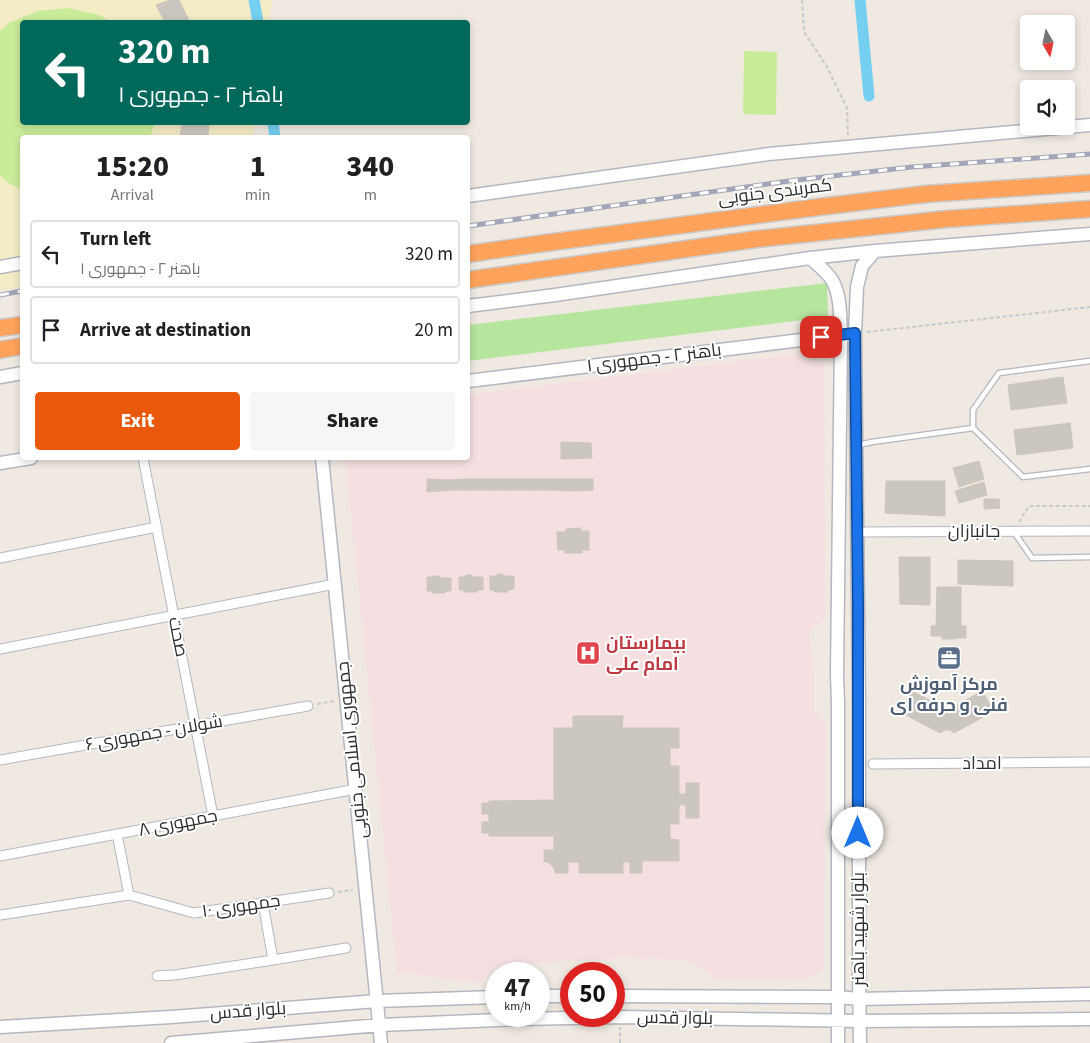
<!DOCTYPE html>
<html lang="en">
<head>
<meta charset="utf-8">
<style>
  :root { --surface:#fff; --page:#f6f6f6; --text:#202124; --muted:#757577; --line:#e0e0e0; --accent:#ea580c }
  body { margin:0; font-family:"Source Sans 3",Cairo,sans-serif; background:var(--page); color:var(--text); height:100vh; display:flex; flex-direction:column; font-size:19px; white-space:nowrap }
  * { box-sizing:border-box; margin:0 }
  p { font-size:16px; color:var(--muted) }
  .icon { flex:none; width:28px; height:28px; fill:none; stroke:currentColor; stroke-width:2; stroke-linecap:round; stroke-linejoin:round }
  .map { position:relative; flex:1; overflow:hidden }
  .side { position:absolute; left:20px; top:135px; width:450px; height:325px; display:flex; flex-direction:column; background:var(--surface); border-radius:5px; box-shadow:0 2px 8px #0003 }
  .side>* { flex:none }
  .guide { position:absolute; left:20px; top:20px; width:450px; height:105px; border-radius:5px; box-shadow:0 2px 8px #0003; background:#00695c; color:#fff; overflow:hidden }
  .needle { width:32px; rotate:171deg }
  .controls { position:absolute; left:1020px; top:15px; display:grid; gap:10px }
  .controls a { display:grid; place-items:center; width:55px; height:55px; border-radius:5px; background:var(--surface); box-shadow:0 2px 8px #0003; font-size:25px }
  .speed { position:absolute; left:485px; top:962px; display:flex; gap:10px; font-size:25px; font-weight:700; text-align:center }
  .speed>* { display:grid; place-content:center; width:65px; height:65px; border-radius:50%; background:var(--surface); box-shadow:0 2px 8px #0003; line-height:1 }
  .speed small { font-size:12px; font-weight:400 }
  .speed .limit { border:8px solid #d22; background:#fff; color:#111 }
  .pin { position:absolute; display:grid; place-items:center; width:42px; height:42px; color:#fff; margin:-21px; border-radius:10px; box-shadow:0 2px 8px #0006 }
  .me { position:absolute; width:55px; margin:-28px; rotate:0deg; stroke-linejoin:round; filter:drop-shadow(0 0 4px #0008) }
  .turn { display:flex; align-items:center; gap:18px; height:105px; padding:0 15px; font-size:22px }
  .turn .icon { width:65px; height:65px; stroke-width:2.5 }
  .turn b { display:block; font-size:35px; line-height:42px }
  .eta { display:flex; justify-content:space-evenly; align-items:center; height:85px; text-align:center }
  .eta b { font-size:30px; font-weight:800; line-height:35px }
  .cta { display:flex; gap:10px; margin-top:auto; padding:10px 15px }
  .cta a { flex:1; height:58px; border-radius:5px; background:var(--accent); color:#fff; font-size:20px; font-weight:800; line-height:58px; text-align:center }
  .cta a+a { background:var(--page); color:var(--text) }
  ul { padding:0; list-style:none }
  li { display:flex; align-items:center; gap:15px; height:68px; margin:0 10px 8px; padding:0 5px; border:2px solid var(--line); border-radius:5px }
  li div { flex:1 }
  li b { display:block; font-size:19px }
  li em { font-style:normal }
  .map>svg:first-child { display:block }
  .medical { fill:#f5dfe0 }
  .green { fill:#b6e59e }
  .sand { fill:#f3ecc5 }
  .pitch { fill:#c9ec9a }
  .lines { fill:none; stroke-linecap:round; stroke-linejoin:round }
  .canal { stroke:#75cff0; stroke-width:11 }
  .building { fill:#cbc7bf; stroke:#cbc5ba }
  .lane-casing { stroke:#b4b7c1; stroke-width:7 }
  .street-casing { stroke:#b4b7c1; stroke-width:11 }
  .secondary-casing { stroke:#b4b7c1; stroke-width:15 }
  .highway-casing { stroke:#c9c9c9; stroke-width:19 }
  .path { stroke:#c9c9c9; stroke-width:2; stroke-dasharray:4 2.5; stroke-linecap:butt }
  .lane { stroke:#fff; stroke-width:4.5 }
  .street { stroke:#fff; stroke-width:9 }
  .secondary { stroke:#fff; stroke-width:12 }
  .highway { stroke:#ffa35c; stroke-width:16 }
  .rail-casing { stroke:#a3a6b8; stroke-width:5 }
  .rail { stroke:#fff; stroke-width:3; stroke-dasharray:9; stroke-linecap:butt }
  .route-casing { stroke:#114b97; stroke-width:12 }
  .route { stroke:#1a73e8; stroke-width:9 }
  .labels { text-anchor:middle; dominant-baseline:central; stroke-width:4; stroke-linejoin:round; paint-order:stroke }
  .street-label { font-size:18px; fill:#2e2e2e; stroke:#fff }
  .health-label { font-size:18px; font-weight:bold; fill:#be3a42; stroke:#fff; text-anchor:start }
  .service-label { font-size:18px; font-weight:bold; fill:#4e5e75; stroke:#fff }
</style>
</head>
<body>
<div class="map">
<svg width="1090" height="1043" viewBox="0 0 1090 1043">
  <rect width="100%" height="100%" fill="#efe9e1"/>
  <path class="medical" d="M811,352L824,365L825,618L809,632L814,673V712L826,725L823,969L809,979H717L688,960L623,958L517,964L494,969L479,983L397,972L345,458H468V395Z"/>
  <path class="green" d="M827,283L828,317L468,361V325Z"/>
  <path class="sand" d="M0,0H272L269,22H22V122L255,123L252,137L22,138V287L0,290Z"/>
  <path class="pitch" d="M69,8L99,15L111,22H22V122L155,123L150,137L22,138V189L11,185L0,175V31L9,23L38,11Z
    M744,51L777,52L776,115L743,114Z"/>
  <g class="lines">
    <path class="canal" d="M254,0L258,22
      M860,0L869,96
      M273,122L275,138"/>
  </g>
  <path class="building" d="M170,0H179L190,22H165L156,5Z
    M182,122H209L208,138H180Z
    M1063,377L1067,403L1011,410L1008,385Z
    M1070,423L1073,448L1017,455L1014,430Z
    M561,442L591,443L592,458L561,459Z
    M979,461L984,479L959,487L953,468Z
    M427,479L448,480L449,490L427,492Z
    M468,479L469,490H449L448,480Z
    M468,479H490V490H469Z
    M490,479H510V490H490Z
    M510,479H531L532,490H510Z
    M531,479H552V490H532Z
    M552,479H573V491L552,490Z
    M573,479H593V490L573,491Z
    M886,481H945V516L885,513Z
    M984,482L987,495L959,503L955,491Z
    M984,499H999L1000,508L984,509Z
    M581,528V531H589V550H581L582,553H565V550H558L557,532H566V529Z
    M899,557H930V605L900,604Z
    M958,560L1013,561V586L958,584Z
    M497,574H503V576H514V589L508,590V592H494V590H490V576H497Z
    M466,575H472V577H483V590H477V592H464V590H459V577H466Z
    M434,576H440V578H451V591H445V593H432V591H427V577H434Z
    M937,587H961V626H966V638H955V639H942V636H931V626H936Z
    M912,691L942,707L952,708L982,691L994,711L954,733L950,730H945L940,733L900,712Z
    M573,716H623L622,728H679V748H670V766H679V794H686V783H699V818H686V805H679V824H670V839L679,840V861H642V873H630V862H623V873H579V862H568V873H555L554,868L548,862H544V850H554V836H489V833H482V822H489V814H482V803H489V801L554,800V728H573Z"/>
  <g class="lines">
    <defs>
      <path id="lane" d="M1090,361L999,373L973,410V428L1023,477L1090,469
        M858,445L872,442L973,428
        M1014,532L1032,558L1090,557"/>
      <path id="street" d="M143,458L213,816
        M858,532L1090,531
        M0,558L157,527
        M0,649L335,584
        M0,760L308,706
        M873,764L1090,762
        M117,834L129,895
        M0,856L356,789
        M263,903L273,960
        M0,915L129,895L194,913L329,893
        M157,976L175,975L273,960L346,948"/>
      <path id="secondary" d="M468,196L769,154L1090,125
        M810,258C818,265 827,272 832,280C841,295 840,317 841,335L837,675L838,702V1043
        M0,267L22,263
        M468,306L555,295L810,258L875,251L1090,234
        M0,377L22,373
        M468,381L850,334
        M322,458L381,1043
        M0,463L31,458
        M539,996H571
        M614,996L837,997L859,999L1090,994
        M0,1027L171,1017L377,1001L496,997
        M171,1043L380,1025L520,1019L620,1017L860,1021L1090,1019
        M860,1043L859,972V702L855,333L857,287L862,266L875,251"/>
      <path id="highway" d="M468,254L538,244L819,207L926,194L1090,183
        M468,280L757,239L947,219L1090,209
        M0,328L22,325
        M0,350L22,346"/>
    </defs>
    <use href="#lane" class="lane-casing"/>
    <use href="#street" class="street-casing"/>
    <use href="#secondary" class="secondary-casing"/>
    <use href="#highway" class="highway-casing"/>
    <path class="path" d="M802,0L804,32L826,65L847,108L848,136
      M867,332L1090,307
      M1019,522L1029,506H1090
      M317,704L334,701
      M338,892L353,890
      M620,1043V1027"/>
    <use href="#lane" class="lane"/>
    <use href="#street" class="street"/>
    <use href="#secondary" class="secondary"/>
    <use href="#highway" class="highway"/>
    <defs>
      <path id="rail" d="M468,226L796,180L912,167L1090,154
        M0,295L22,291"/>
    </defs>
    <use href="#rail" class="rail-casing"/>
    <use href="#rail" class="rail"/>
  </g>
  <g class="lines">
    <defs>
      <path id="route" d="M821,337L855,333L858,603V833"/>
    </defs>
    <use href="#route" class="route-casing"/>
    <use href="#route" class="route"/>
  </g>
  <defs>
    <symbol id="hospital-square" viewBox="-11 -11 22 22"><rect x="-9" y="-9" width="18" height="18" rx="4" fill="#e0444e" stroke="#fff"/><path d="M-5-5h3v3.5h4V-5h3V5h-3V1.5h-4V5h-3Z" fill="#fff"/></symbol>
    <symbol id="office-square" viewBox="-11 -11 22 22"><rect x="-9" y="-9" width="18" height="18" rx="4" fill="#5c6f8a" stroke="#fff"/><path d="M-6-3h4V-5.5h4V-3h4V5H-6ZM-1-4.5V-3h2v-1.5ZM-6 0V1H6V0Z" fill="#fff"/></symbol>
  </defs>
  <g fill-rule="evenodd">
    <use href="#hospital-square" x="574" y="639" width="28" height="28"/>
    <use href="#office-square" x="935" y="644" width="28" height="28"/>
  </g>
  <g class="labels">
    <g class="street-label">
      <text transform="translate(775 192) rotate(-7)">کمربندی جنوبی</text>
      <text transform="translate(654 358) rotate(-7)">باهنر ۲ - جمهوری ۱</text>
      <text x="974" y="531">جانبازان</text>
      <text transform="translate(178 637) rotate(79)">صحت</text>
      <text transform="translate(154 733) rotate(-10)">شولان - جمهوری ۶</text>
      <text transform="translate(352 750) rotate(-96)">جمهوری اسلامی جنوبی</text>
      <text x="982" y="763">امداد</text>
      <text transform="translate(178 823) rotate(-11)">جمهوری ۸</text>
      <text transform="translate(241 906) rotate(-8)">جمهوری ۱۰</text>
      <text transform="translate(858 929) rotate(-90)">بلوار شهید باهنر</text>
      <text transform="translate(248 1011) rotate(-4)">بلوار قدس</text>
      <text transform="translate(675 1018) rotate(1)">بلوار قدس</text>
    </g>
    <g class="health-label">
      <text x="606" y="643">بیمارستان<tspan x="606" dy="21">امام علی</tspan></text>
    </g>
    <g class="service-label">
      <text x="949" y="684">مرکز آموزش<tspan x="949" dy="21">فنی و حرفه ای</tspan></text>
    </g>
  </g>
</svg>
<div class="controls">
<a><svg class="needle" viewBox="-14 -14 28 28"><path d="M0-13l5 13h-10z" fill="#e53935"/><path d="M0 13l5-13h-10z" fill="#757577"/></svg></a>
<a><svg class="icon" aria-label="sound" viewBox="0 0 24 24"><path d="M4 9h4l5-4v14l-5-4H4zM17 9q2 3 0 6"/></svg></a>
</div>
<div class="speed"><div>47<small>km/h</small></div><div class="limit">50</div></div>
<div class="pin" style="left:821px;top:337px;background:#d93025"><svg class="icon" aria-label="arrive" viewBox="0 0 24 24"><path d="M6 21V4h12l-3 4 3 4H6"/></svg></div>
<svg class="me" style="left:858px;top:833px" viewBox="-20 -20 40 40"><circle r="19" fill="#fff"/><path d="M0-13L10 11 0 6-10 11z" fill="#1a73e8"/></svg>
<div class="guide">
<div class="turn"><svg class="icon" aria-label="left" viewBox="0 0 24 24"><path d="M17 20v-9H6M10 6l-5 5 5 5"/></svg><div><b>320 m</b>باهنر ۲ - جمهوری ۱</div></div>
</div>
<section class="side">
<div class="eta">
<div><b>15:20</b><p>Arrival</p></div>
<div><b>1</b><p>min</p></div>
<div><b>340</b><p>m</p></div>
</div>
<ul>
<li><svg class="icon" aria-label="left" viewBox="0 0 24 24"><path d="M17 20v-9H6M10 6l-5 5 5 5"/></svg><div><b>Turn left</b><p>باهنر ۲ - جمهوری ۱</p></div><em>320 m</em></li>
<li><svg class="icon" aria-label="arrive" viewBox="0 0 24 24"><path d="M6 21V4h12l-3 4 3 4H6"/></svg><div><b>Arrive at destination</b></div><em>20 m</em></li>
</ul>
<div class="cta"><a>Exit</a><a>Share</a></div>
</section>
</div>
</body>
</html>
